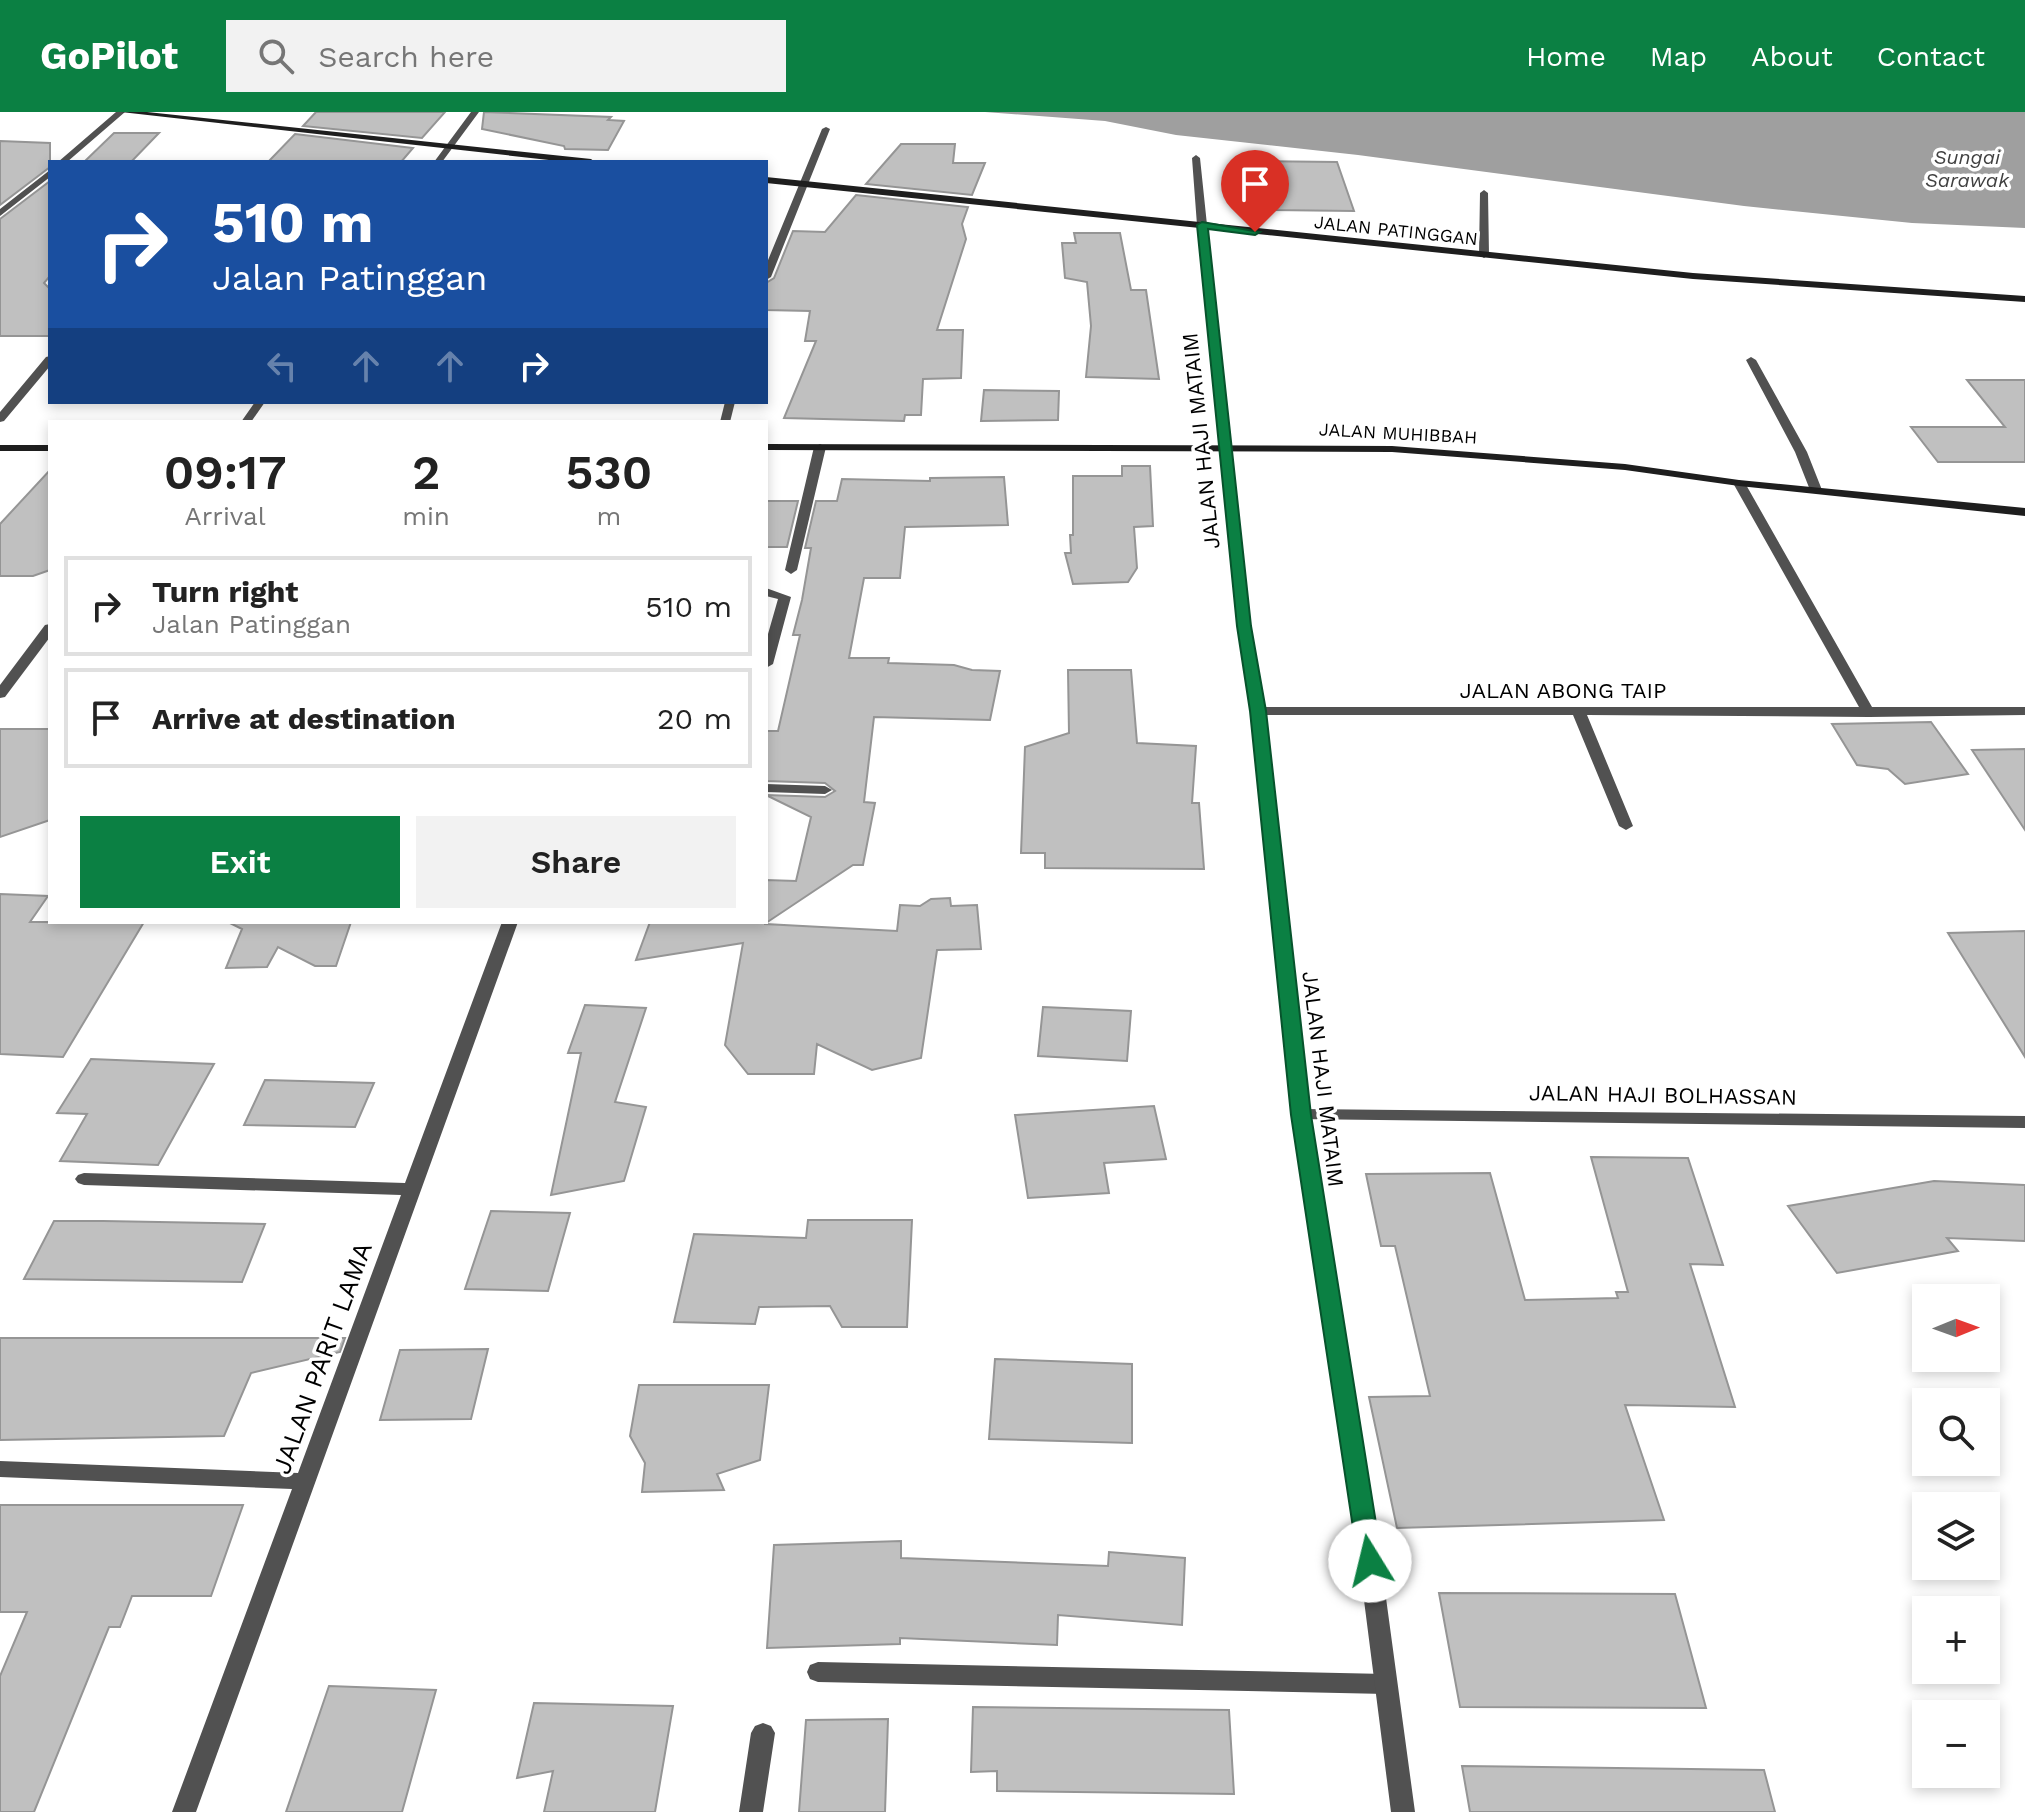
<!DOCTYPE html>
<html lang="en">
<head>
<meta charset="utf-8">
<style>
  :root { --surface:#fff; --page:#f2f2f2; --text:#222; --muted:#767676; --line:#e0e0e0; --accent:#0b8043 }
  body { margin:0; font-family:"Work Sans",sans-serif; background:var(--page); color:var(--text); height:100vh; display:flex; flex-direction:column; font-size:30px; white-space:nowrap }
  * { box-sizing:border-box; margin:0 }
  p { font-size:26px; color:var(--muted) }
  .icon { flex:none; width:44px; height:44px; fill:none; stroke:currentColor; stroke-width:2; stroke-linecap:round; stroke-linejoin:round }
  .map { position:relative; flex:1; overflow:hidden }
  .details { position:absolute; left:48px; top:308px; width:720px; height:504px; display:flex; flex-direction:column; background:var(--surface); border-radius:0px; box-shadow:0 4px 12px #0003 }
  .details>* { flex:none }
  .banner { position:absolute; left:48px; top:48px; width:720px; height:244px; border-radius:0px; box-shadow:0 4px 12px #0003; background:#1a4fa0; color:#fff; overflow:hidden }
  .needle { width:52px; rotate:89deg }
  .fabs { position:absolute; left:1912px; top:1172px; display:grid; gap:16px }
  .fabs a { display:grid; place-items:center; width:88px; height:88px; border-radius:0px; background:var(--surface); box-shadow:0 4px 12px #0003; font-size:40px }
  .pin { position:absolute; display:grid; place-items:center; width:68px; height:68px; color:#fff; margin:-82px -34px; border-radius:50% 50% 50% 0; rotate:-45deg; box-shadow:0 0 8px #0007 }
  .pin .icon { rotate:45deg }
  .me { position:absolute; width:88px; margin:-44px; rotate:351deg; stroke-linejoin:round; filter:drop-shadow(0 0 6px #0008) }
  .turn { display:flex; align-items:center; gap:28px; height:168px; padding:0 32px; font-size:36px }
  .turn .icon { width:104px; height:104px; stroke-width:2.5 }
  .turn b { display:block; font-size:56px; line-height:68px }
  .lanes { display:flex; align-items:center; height:76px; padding:0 32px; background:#0003; justify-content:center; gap:40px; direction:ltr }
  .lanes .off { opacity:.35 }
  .eta { display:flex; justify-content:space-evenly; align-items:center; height:136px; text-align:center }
  .eta b { font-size:48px; font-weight:600; line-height:56px }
  .button { display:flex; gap:16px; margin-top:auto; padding:16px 32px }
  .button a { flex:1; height:92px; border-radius:0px; background:var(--accent); color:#fff; font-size:32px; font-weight:600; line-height:92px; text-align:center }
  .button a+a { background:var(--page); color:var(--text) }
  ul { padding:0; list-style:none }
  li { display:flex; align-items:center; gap:24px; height:100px; margin:0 16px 12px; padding:0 16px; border:4px solid var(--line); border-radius:0px }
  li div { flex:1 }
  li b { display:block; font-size:30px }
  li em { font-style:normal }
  header { display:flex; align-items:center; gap:48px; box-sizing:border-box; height:112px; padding:0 40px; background:var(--accent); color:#fff }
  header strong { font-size:38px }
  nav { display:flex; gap:44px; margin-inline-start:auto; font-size:28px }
  .search { width:560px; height:72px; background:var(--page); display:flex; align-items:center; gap:20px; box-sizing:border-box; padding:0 28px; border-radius:0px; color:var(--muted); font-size:30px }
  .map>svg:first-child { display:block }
  .water { fill:#9f9f9f }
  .building { fill:#c0c0c0; stroke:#959595; stroke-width:2 }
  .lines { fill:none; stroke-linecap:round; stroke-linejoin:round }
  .minor { fill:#515151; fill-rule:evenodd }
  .tertiary { fill:#515151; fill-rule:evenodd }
  .secondary { fill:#1e1e1e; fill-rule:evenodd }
  .route { fill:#0b8043; stroke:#07532c; stroke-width:2 }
  .labels { text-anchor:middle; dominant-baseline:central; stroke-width:7; stroke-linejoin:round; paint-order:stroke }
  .far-street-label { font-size:18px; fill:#000; stroke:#fff }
  .far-water-label { font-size:20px; font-style:italic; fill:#404040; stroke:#fff }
  .street-label { font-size:22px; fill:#000; stroke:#fff }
  .near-street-label { font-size:26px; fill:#000; stroke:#fff }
</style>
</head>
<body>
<header>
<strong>GoPilot</strong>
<div class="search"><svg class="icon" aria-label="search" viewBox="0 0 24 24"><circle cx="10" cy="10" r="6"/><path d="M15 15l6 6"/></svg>Search here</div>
<nav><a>Home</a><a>Map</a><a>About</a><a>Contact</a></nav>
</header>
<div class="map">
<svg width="2025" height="1700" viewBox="0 0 2025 1700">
  <rect width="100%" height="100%" fill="#fff"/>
  <path class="water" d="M985,0H2025V116L1912,111L1744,94L1358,43L1176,23L1105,9Z"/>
  <path class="building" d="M316,0H445L422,26L303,14Z
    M484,0L611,5L608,8L624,9L608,38L565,37L564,34L482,17Z
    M114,21H159L131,50H84Z
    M295,22L413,36L401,50H268Z
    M0,29L50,31V55L0,93Z
    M901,32H955L953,51H985L972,83L866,72Z
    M1260,49L1337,50L1354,99L1272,98Z
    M50,69V164L44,171L50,177V224H0V107Z
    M856,83L968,95L962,112L966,127L937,218H963L961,266L923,267L921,303H905L904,309L784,306L816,229H805L810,199L766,198V171L774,166L793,119L825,120Z
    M1074,121H1120L1131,178H1146L1159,267L1086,265L1091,214L1087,170L1065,166L1062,131H1076Z
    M1967,268H2025V350H1938L1911,315H2005Z
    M984,278L1059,279L1058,308L981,309Z
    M1122,354H1150L1153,414L1134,415L1137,456L1128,470L1073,472L1065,441H1071L1070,423H1073V364H1122Z
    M50,358V458L33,464H0V412Z
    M1004,365L1008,413L905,415L900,466H864L849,546H889L888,551L954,553L972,558L1000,559L990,608L874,605L864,690L875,691L863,753H853L766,811V768L796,769L811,705L766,683L825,685L835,679L825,671L766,669V619H778L800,523H793L802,488L811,436H805L816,389H837L842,367L930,369V366Z
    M766,389H798L787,435H766Z
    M1068,558H1131L1137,631L1196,634L1192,691H1199L1204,757L1045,756V741H1021L1025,635L1069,621Z
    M1931,610L1968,662L1905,672L1888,657L1857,653L1832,612Z
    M0,617H50V708L0,725Z
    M2025,637V718L1972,638Z
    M0,782L48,784L30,810H144L63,945L0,942Z
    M950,786L951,794L977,793L981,837L937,838L921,946L872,958L817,932L814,962H748L725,933L743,831L636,848L650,810H765V812L897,819L900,793L920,794L931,787Z
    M228,810H351L336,854H315L278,835L267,855L226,856L242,817Z
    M2025,819V945L1948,821Z
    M585,893L646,896L615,990L646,995L624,1069L551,1083L581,941H568Z
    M1043,895L1131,899L1127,949L1038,944Z
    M91,947L214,952L158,1053L60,1049L87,1002L57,1001Z
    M265,968L374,971L355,1015L244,1013Z
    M1154,994L1166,1047L1104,1051L1109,1081L1028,1086L1015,1003Z
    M1591,1045L1688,1046L1723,1153L1690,1152L1735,1295L1625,1293L1664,1408L1397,1416L1369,1285L1430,1284L1395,1134H1381L1366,1062L1490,1061L1525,1188L1618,1186L1616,1180H1628Z
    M1934,1069L2025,1073V1129L1947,1126L1958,1139L1837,1161L1788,1094Z
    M491,1099L570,1101L548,1179L465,1177Z
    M808,1108H912L907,1215H842L830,1194L759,1195L755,1212L674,1210L694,1122L806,1126Z
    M54,1109H103L265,1112L242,1170L24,1167Z
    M0,1226H345L340,1240L251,1261L224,1324L0,1328Z
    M488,1237L471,1307L380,1308L400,1238Z
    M995,1247L1132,1252V1331L989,1327Z
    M639,1273H769L760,1348L717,1362L724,1378L642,1380L645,1351L630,1324Z
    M0,1393H243L211,1484H132L120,1515H109L34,1700H0V1564L27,1500H0Z
    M901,1429V1446L1108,1454L1109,1440L1185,1446L1182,1513L1058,1503L1057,1533L900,1526V1532L767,1536L774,1433Z
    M1439,1481L1675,1482L1706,1596L1460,1595Z
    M329,1574L436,1578L402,1700H286Z
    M534,1591L673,1594L655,1700H544L553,1659L517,1666Z
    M973,1595L1229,1598L1234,1682L997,1679V1659L971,1660Z
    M888,1607L885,1700H799L806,1608Z
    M1462,1654L1764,1658L1775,1700H1470Z"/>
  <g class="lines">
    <path class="minor" d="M116,0H125L67,50H58Z
      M471,0H479L442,50H434Z
      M826,15L830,17L771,165L766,168V153L822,17Z
      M1196,43L1200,46L1207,113L1202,116L1197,113L1192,46Z
      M50,58V65L0,104V97Z
      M1484,78L1488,81L1489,143L1484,146L1479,143L1480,81Z
      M50,244V254L4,309L0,310V300L46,245Z
      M1751,245L1756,248L1807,340L1822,378L1820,380L1810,378L1795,340L1746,248Z
      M255,290H265L251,310H241Z
      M725,290H735L730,310H720Z
      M820,332L826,335L797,458L791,462L785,458L814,335Z
      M1739,368L1745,371L1872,595H2025V603L1869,605L1587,603L1633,714L1626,718L1619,714L1573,603H1258L1251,599L1258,595H1859L1733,371Z
      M766,476L791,485L773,552L766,556V529L778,487L766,484Z
      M50,512V525L5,585L0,586V573L45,513Z
      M766,672L825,674L832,678L825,682L766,680Z
      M502,810H518L196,1700H172L292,1377L0,1365V1349L298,1361L401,1083L84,1073L78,1071L75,1067L78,1063L84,1061L405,1071Z
      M1301,997L2025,1004V1016L1295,1007L1292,1003L1295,999Z
      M818,1550L1386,1562L1394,1565L1397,1572L1394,1579L1386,1582L818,1570L810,1567L807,1560L810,1553Z
      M763,1611L771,1614L775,1621L763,1700H739L751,1621L755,1614Z"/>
    <path class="tertiary" d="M1202,110L1207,113L1250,514L1265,599L1310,1003L1381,1449L1415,1700H1391L1359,1449L1292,1003L1251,599L1238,514L1197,113Z"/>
    <path class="secondary" d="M121,0H147L591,47L595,50H567Z
      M766,65L1693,161L2025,184V190L1693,167L766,71Z
      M766,332L1392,334L1625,352L1739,368L2025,396V404L1739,374L1625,358L1392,340L766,338Z
      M0,333H50V339H0Z"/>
  </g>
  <path class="route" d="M1202,110L1260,120L1255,123L1208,117L1251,514L1266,599L1311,1003L1382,1449L1379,1456L1370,1459L1361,1456L1358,1449L1291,1003L1250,599L1237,514L1197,113Z"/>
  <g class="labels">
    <g class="far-street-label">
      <text transform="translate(1396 118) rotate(6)">JALAN PATINGGAN</text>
      <text transform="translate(1398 321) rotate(3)">JALAN MUHIBBAH</text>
    </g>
    <g class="far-water-label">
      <text x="1967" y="45">Sungai<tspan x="1967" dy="23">Sarawak</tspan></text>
    </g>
    <g class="street-label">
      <text transform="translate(1201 329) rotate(-96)">JALAN HAJI MATAIM</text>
      <text x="1563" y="578">JALAN ABONG TAIP</text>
      <text transform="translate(1323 967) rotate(83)">JALAN HAJI MATAIM</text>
      <text transform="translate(1663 983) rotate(1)">JALAN HAJI BOLHASSAN</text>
    </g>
    <g class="near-street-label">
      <text transform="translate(322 1246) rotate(-70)">JALAN PARIT LAMA</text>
    </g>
  </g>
</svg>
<div class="fabs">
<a><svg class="needle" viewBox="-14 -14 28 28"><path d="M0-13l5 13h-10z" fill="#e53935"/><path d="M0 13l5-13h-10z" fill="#767676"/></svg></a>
<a><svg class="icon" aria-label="search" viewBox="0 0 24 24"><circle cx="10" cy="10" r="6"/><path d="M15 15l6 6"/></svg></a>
<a><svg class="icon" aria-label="layers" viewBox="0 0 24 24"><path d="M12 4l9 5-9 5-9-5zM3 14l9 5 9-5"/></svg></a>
<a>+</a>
<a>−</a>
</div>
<div class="pin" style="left:1255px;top:120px;background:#d93025"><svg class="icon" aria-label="arrive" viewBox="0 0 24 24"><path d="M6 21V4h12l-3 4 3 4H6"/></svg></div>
<svg class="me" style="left:1370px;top:1449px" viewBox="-20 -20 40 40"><circle r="19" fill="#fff"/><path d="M0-13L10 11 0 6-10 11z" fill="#0b8043"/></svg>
<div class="banner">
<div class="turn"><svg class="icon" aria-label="right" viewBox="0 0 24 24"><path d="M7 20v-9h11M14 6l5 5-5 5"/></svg><div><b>510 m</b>Jalan Patinggan</div></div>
<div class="lanes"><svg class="icon off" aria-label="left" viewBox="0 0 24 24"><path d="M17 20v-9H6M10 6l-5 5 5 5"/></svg><svg class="icon off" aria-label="ahead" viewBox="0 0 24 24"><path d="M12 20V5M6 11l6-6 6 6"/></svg><svg class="icon off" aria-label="ahead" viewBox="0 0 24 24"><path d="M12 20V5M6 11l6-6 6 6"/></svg><svg class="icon" aria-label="right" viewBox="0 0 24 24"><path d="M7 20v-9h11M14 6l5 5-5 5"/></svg></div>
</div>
<section class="details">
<div class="eta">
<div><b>09:17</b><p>Arrival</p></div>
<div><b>2</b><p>min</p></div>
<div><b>530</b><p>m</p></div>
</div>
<ul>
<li><svg class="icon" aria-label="right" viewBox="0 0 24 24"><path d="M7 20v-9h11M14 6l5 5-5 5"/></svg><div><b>Turn right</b><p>Jalan Patinggan</p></div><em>510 m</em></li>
<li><svg class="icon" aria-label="arrive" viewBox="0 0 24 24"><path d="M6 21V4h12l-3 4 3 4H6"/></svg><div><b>Arrive at destination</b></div><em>20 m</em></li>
</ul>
<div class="button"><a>Exit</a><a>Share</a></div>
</section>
</div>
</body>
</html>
